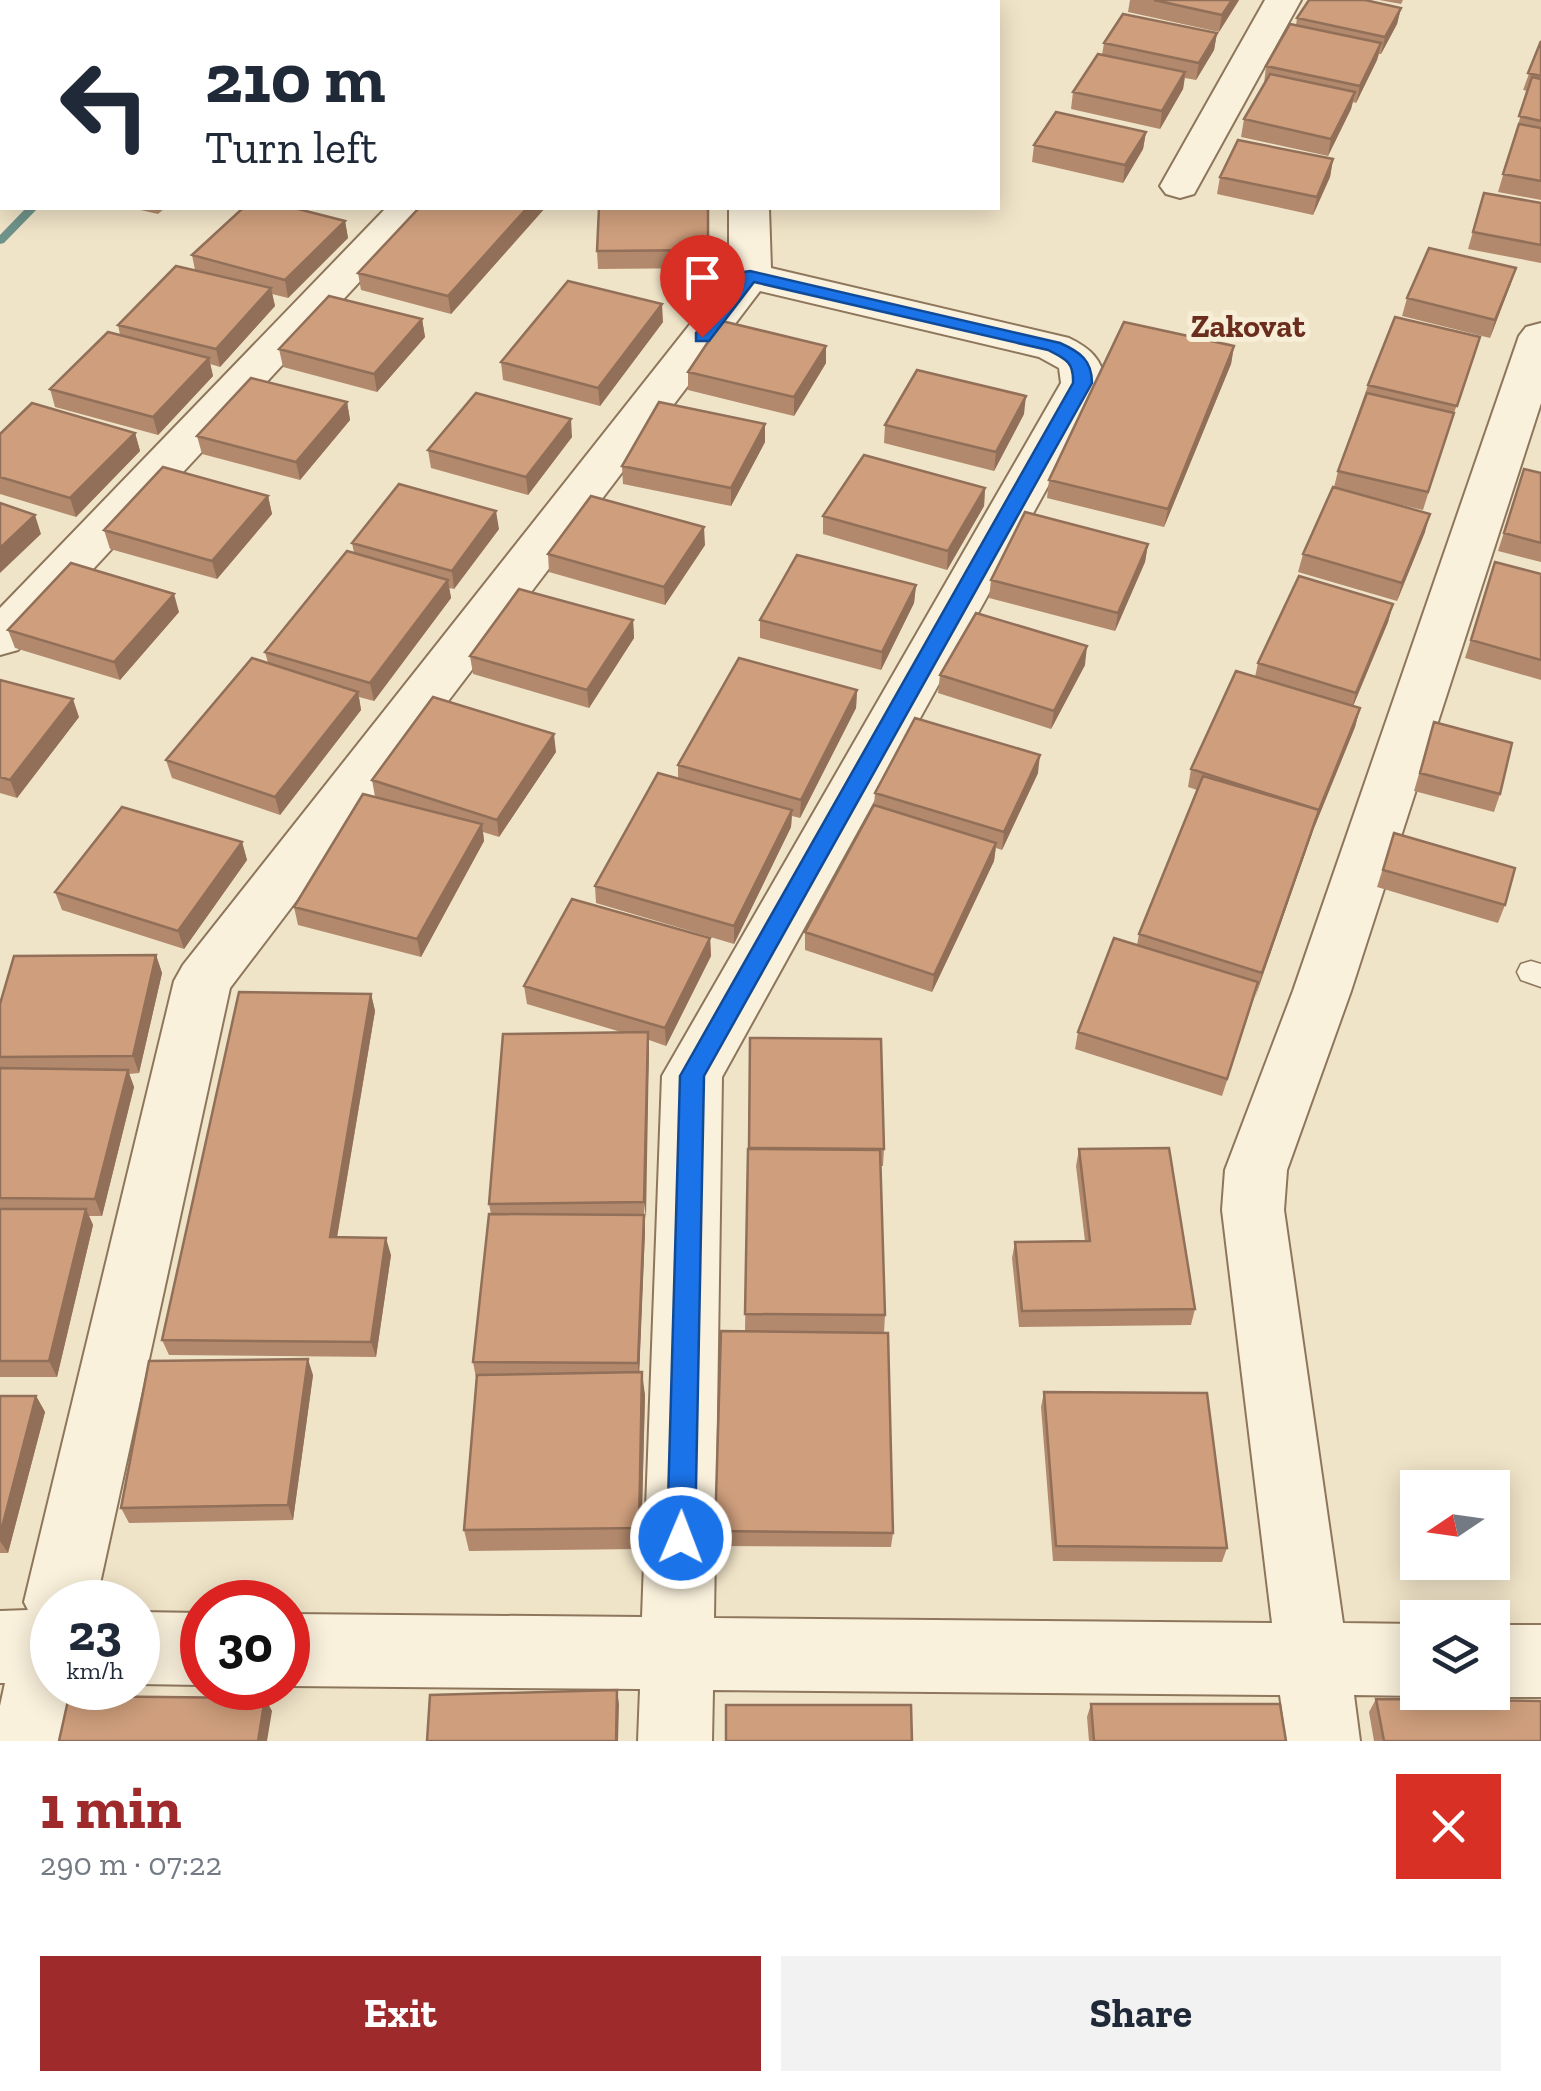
<!DOCTYPE html>
<html lang="en">
<head>
<meta charset="utf-8">
<style>
  :root { --surface:#fff; --page:#f2f2f3; --text:#1f2937; --muted:#747a83; --accent:#9e2a2b }
  body { margin:0; font-family:"Zilla Slab",serif; background:var(--page); color:var(--text); height:100vh; display:flex; flex-direction:column; font-size:38px; white-space:nowrap }
  * { box-sizing:border-box; margin:0 }
  p { font-size:32px; color:var(--muted) }
  .icon { flex:none; width:55px; height:55px; fill:none; stroke:currentColor; stroke-width:2; stroke-linecap:round; stroke-linejoin:round }
  .map { position:relative; height:1741px; overflow:hidden }
  .panel { display:flex; flex-direction:column; background:var(--surface); flex:1 }
  .panel>* { flex:none }
  .top-card { position:absolute; left:0px; top:0px; width:1000px; height:210px; box-shadow:0 5px 25px #0003; background:#fff; color:var(--text); overflow:hidden }
  .needle { width:65px; rotate:257deg }
  .buttons { position:absolute; left:1400px; top:1470px; display:grid; gap:20px }
  .buttons a { display:grid; place-items:center; width:110px; height:110px; border-radius:0px; background:var(--surface); box-shadow:0 5px 25px #0003; font-size:50px }
  .speed { position:absolute; left:30px; top:1580px; display:flex; gap:20px; font-size:50px; font-weight:700; text-align:center }
  .speed>* { display:grid; place-content:center; width:130px; height:130px; border-radius:50%; background:var(--surface); box-shadow:0 5px 25px #0003; line-height:1 }
  .speed small { font-size:25px; font-weight:400 }
  .speed .limit { border:15px solid #d22; background:#fff; color:#111 }
  .pin { position:absolute; display:grid; place-items:center; width:85px; height:85px; color:#fff; margin:-102px -42px; border-radius:50% 50% 50% 0; rotate:-45deg; box-shadow:0 0 10px #0007 }
  .pin .icon { rotate:45deg }
  .me { position:absolute; width:110px; margin:-55px; rotate:1deg; stroke-linejoin:round; filter:drop-shadow(0 0 8px #0008) }
  .turn { display:flex; align-items:center; gap:35px; height:210px; padding:0 40px; font-size:45px }
  .turn .icon { width:130px; height:130px; stroke-width:2.5 }
  .turn b { display:block; font-size:70px; line-height:85px }
  .round { display:grid; place-items:center; flex:none; width:105px; height:105px; border-radius:0px; background:var(--page) }
  .head { display:flex; align-items:center; justify-content:space-between; height:170px; padding:0 40px }
  h1 { font-size:60px; font-weight:800; line-height:75px; color:var(--accent) }
  .button { display:flex; gap:20px; margin-top:auto; padding:20px 40px }
  .button a { flex:1; height:115px; border-radius:0px; background:var(--accent); color:#fff; font-size:40px; font-weight:800; line-height:115px; text-align:center }
  .button a+a { background:var(--page); color:var(--text) }
  .map>svg:first-child { display:block }
  .lines { fill:none; stroke-linecap:round; stroke-linejoin:round }
  .stream { fill:#6f938a; fill-rule:evenodd }
  .service-casing { stroke:#8d765c; stroke-width:3 }
  .minor-casing { stroke:#8d765c; stroke-width:4 }
  .service { fill:#faf1dc; fill-rule:evenodd }
  .minor { fill:#faf1dc; fill-rule:evenodd }
  .wall { fill:#b2896c }
  .shaded-wall { fill:#916f58 }
  .building { fill:#cf9f7d; stroke:#916f58; stroke-width:2.5 }
  .route { fill:#1a73e8; stroke:#114b97; stroke-width:2.5 }
  .labels { text-anchor:middle; dominant-baseline:central; stroke-width:10; stroke-linejoin:round; paint-order:stroke }
  .far-quarter-label { font-size:32px; font-weight:bold; fill:#6b2e1e; stroke:#f7eed8 }
</style>
</head>
<body>
<div class="map">
<svg width="1541" height="1741" viewBox="0 0 1541 1741">
  <rect width="100%" height="100%" fill="#f0e4c8"/>
  <g class="lines">
    <path class="stream" d="M227,0H239L237,2H226Z
      M26,208H38L4,243L0,244V235Z"/>
    <defs>
      <path id="service" d="M1531,961L1541,964V987L1521,980L1517,972L1521,964Z"/>
      <path id="minor" d="M1265,0H1301L1194,194L1180,198L1166,194L1160,186Z
        M0,108L2,109V133L0,132Z
        M386,208H428L18,650L0,655V608Z
        M729,208H769L771,268L1069,338C1090,348 1103,360 1105,383L722,1077L714,1618L1272,1623L1222,1210L1225,1170L1293,991L1519,336L1526,327L1541,323V403L1351,991L1287,1170L1284,1210L1343,1623L1418,1624V1692H1427L1418,1696L1354,1695L1360,1741H1286L1280,1695L713,1690L712,1741H638L640,1689L288,1686V1614L642,1617L662,1076L1061,383L1059,368L1039,357L760,291L230,988L96,1602H52V1688H77L66,1741H0V1706L5,1683H0V1611L28,1610L24,1602L174,981L183,965L729,275Z
        M138,1612L202,1613V1685L138,1684Z
        M1492,1625H1541V1697H1492L1481,1692H1492Z"/>
    </defs>
    <use href="#service" class="service-casing"/>
    <use href="#minor" class="minor-casing"/>
    <use href="#service" class="service"/>
    <use href="#minor" class="minor"/>
  </g>
  <path class="wall" d="M0,0H79L76,2H2V104L0,103Z
    M881,0H984V2H881Z
    M1130,0H1239L1219,32L1128,12Z
    M1379,0H1403L1401,4Z
    M1401,8L1397,24L1381,54H1379L1377,60L1356,103L1353,102L1351,109L1328,156L1241,137L1244,119L1264,84L1266,66L1296,25L1297,18Z
    M1217,33L1214,50L1196,80L1185,78L1183,89L1160,129L1071,109L1073,92L1102,55L1104,43Z
    M1541,41V200L1498,192L1528,91L1523,90Z
    M1146,132L1143,149L1123,183L1032,162L1034,145Z
    M1333,159L1330,177L1313,215L1217,194L1220,177Z
    M1484,193L1541,203V263L1468,249Z
    M132,208H165L158,214Z
    M545,208L451,314L361,290L358,273Z
    M709,208V268L598,269L597,251Z
    M345,221L348,238L288,298L272,294L275,306L220,367L210,364L213,376L158,435L55,407L50,389L120,335L118,325L195,270L192,255Z
    M1516,268L1490,338L1402,316L1407,298Z
    M422,319L425,337L377,392L283,367L279,349Z
    M663,322L600,406L503,380L501,362Z
    M1234,346L1231,364L1164,527L1047,498L1049,480Z
    M1475,355L1450,424L1423,510L1389,502L1425,532L1397,601L1298,572L1303,554L1334,487L1338,471L1368,385Z
    M826,363L794,416L688,390V372Z
    M347,402L350,420L300,480L202,454L197,436Z
    M1024,414L994,471L884,443L885,425Z
    M765,424V442L731,506L623,484L622,466Z
    M135,433L140,451L76,517L0,494V434Z
    M572,437L528,495L431,468L428,450Z
    M1524,469L1541,473V562L1498,551Z
    M985,488L984,506L947,570L823,534V516Z
    M268,496L272,514L217,579L110,549L104,530Z
    M499,529L454,589L449,588L451,598L374,701L359,697L361,710L280,815L172,778L166,760L268,663L265,652L354,553L352,543Z
    M1148,544L1145,562L1115,631L989,598L991,580Z
    M705,545L665,605L549,572L548,554Z
    M1495,562L1541,574V680L1465,658Z
    M916,585L914,603L881,670L760,638V620Z
    M1393,604L1388,622L1353,706L1360,708L1355,727L1314,828L1254,998L1222,1096L1075,1049L1078,1032L1137,945L1139,934L1197,790L1188,787L1191,769L1255,677L1258,663Z
    M179,612L120,680L15,648L8,630Z
    M633,620L634,638L589,708L473,674L470,656Z
    M1085,665L1051,729L938,693L940,675Z
    M0,680L79,717L17,798L0,793Z
    M857,690L856,708L800,818L792,816L791,827L734,944L596,903L595,886L678,778V765Z
    M1434,722L1500,794L1494,812L1414,791Z
    M556,752L499,837L483,832L484,841L421,957L298,925L294,907L375,797L372,780Z
    M1038,773L1002,850L996,848L994,861L932,992L805,950V932L874,805L875,793Z
    M1394,833L1505,905L1498,923L1377,887Z
    M242,842L247,860L184,949L62,910L55,892Z
    M710,938L711,956L666,1046L649,1040L644,1218L645,1231L639,1372L645,1395L641,1549L469,1551L464,1530L476,1378L473,1362L491,1214L489,1204L621,1032L527,1004L524,986Z
    M156,955L162,973L139,1073L129,1074L134,1087L102,1216H89L93,1225L57,1377H0V1004Z
    M371,994L375,1011L337,1238L391,1255L376,1357L169,1355L162,1340Z
    M750,1038L884,1149L883,1166H881L885,1315L884,1333L893,1533L891,1547L716,1546L715,1531L745,1332Z
    M1079,1149L1195,1309L1191,1325L1019,1327L1012,1258L1015,1242L1085,1241L1076,1166Z
    M313,1375L293,1520L129,1523L121,1508Z
    M1044,1392L1227,1548L1222,1562L1053,1561L1041,1407Z
    M0,1396H36L45,1412L8,1553H0Z
    M1376,1699L1541,1741H1374L1369,1712Z
    M1091,1704L1286,1741H1089L1087,1717Z"/>
  <path class="shaded-wall" d="M372,0H393L391,2H369Z
    M1232,0H1239L1219,32L1222,15Z
    M1401,8L1397,24L1381,54L1385,37Z
    M1217,33L1214,50L1196,80L1199,63Z
    M2,39V70L0,73V41Z
    M1381,43L1377,60L1356,103L1360,86Z
    M1185,72L1183,89L1160,129L1162,111Z
    M1355,92L1351,109L1328,156L1331,139Z
    M1146,132L1143,149L1123,183L1125,165Z
    M1333,159L1330,177L1313,215L1317,197Z
    M527,208H545L451,314L448,296Z
    M345,221L348,238L288,298L285,280Z
    M1516,268L1510,286L1490,338L1495,320Z
    M271,288L275,306L220,367L216,349Z
    M662,304L663,322L600,406L598,388Z
    M422,319L425,337L377,392L374,374Z
    M826,346V363L794,416V397Z
    M1234,346L1231,364L1164,527L1168,509Z
    M209,358L213,376L158,435L153,417Z
    M1026,396L1024,414L994,471L996,452Z
    M347,402L350,420L300,480L296,462Z
    M571,419L572,437L528,495L526,477Z
    M765,424V442L731,506V488Z
    M135,433L140,451L76,517L70,498Z
    M985,488L984,506L947,570L948,551Z
    M268,496L272,514L217,579L212,561Z
    M496,511L499,529L454,589L452,571Z
    M1430,514L1425,532L1397,601L1402,583Z
    M35,515L41,534L0,573V548Z
    M704,527L705,545L665,605L664,587Z
    M1148,544L1145,562L1115,631L1118,613Z
    M448,580L451,598L374,701L370,683Z
    M916,585L914,603L881,670L882,652Z
    M174,594L179,612L120,680L114,662Z
    M1393,604L1388,622L1351,711L1356,693Z
    M633,620L634,638L589,708L587,690Z
    M1087,646L1085,665L1051,729L1054,711Z
    M857,690L856,708L800,818L801,800Z
    M358,692L361,710L280,815L275,797Z
    M73,699L79,717L17,798L10,780Z
    M1360,708L1355,727L1314,828L1319,810Z
    M554,734L556,752L499,837L497,820Z
    M1040,755L1038,773L1002,850L1004,832Z
    M792,810L791,827L734,944V926Z
    M1319,810L1311,836L1255,998L1262,973Z
    M482,824L484,841L421,957L417,939Z
    M242,842L247,860L184,949L178,931Z
    M996,843L994,861L932,992L934,975Z
    M710,938L711,956L666,1046L665,1028Z
    M156,955L162,973L139,1073L133,1056Z
    M371,994L375,1011L334,1254L330,1237Z
    M648,1032L649,1049L646,1218L644,1202Z
    M128,1070L134,1087L102,1216L95,1199Z
    M86,1209L93,1225L57,1377L49,1361Z
    M644,1215L645,1231L639,1379L638,1363Z
    M386,1238L391,1255L376,1357L371,1342Z
    M308,1359L313,1375L293,1520L288,1505Z
    M642,1372L645,1395L641,1549L639,1528Z
    M36,1396L45,1412L8,1553L0,1541V1535Z
    M617,1690L619,1704L618,1741H616Z
    M265,1698L272,1711L267,1741H258Z"/>
  <path class="building" d="M0,0H34L47,2H2V22H0Z
    M275,0H372L369,2H272Z
    M461,0H539L551,2H459Z
    M707,0H796L794,2H705Z
    M900,0H975L973,2H911Z
    M1154,0H1232L1222,15Z
    M1309,0H1365L1401,8L1385,37L1297,18Z
    M1123,14L1217,33L1199,63L1104,43Z
    M0,22H2V39L0,41Z
    M1290,24L1381,43L1360,86L1266,66Z
    M1541,41V76L1528,73Z
    M1098,54L1185,72L1162,111L1073,92Z
    M0,61H2V80H0Z
    M1270,74L1355,92L1331,139L1244,119Z
    M1532,77L1541,79V121L1519,116Z
    M1056,112L1146,132L1125,165L1034,145Z
    M1519,124L1541,128V181L1503,174Z
    M1238,140L1333,159L1317,197L1220,177Z
    M1484,193L1541,203V245L1473,232Z
    M243,208H294L345,221L285,280L192,255Z
    M419,208H527L448,296L358,273Z
    M599,208H708V250L597,251Z
    M1429,248L1516,268L1495,320L1407,298Z
    M176,266L271,288L216,349L118,325Z
    M568,281L662,304L598,388L501,362Z
    M329,296L422,319L374,374L279,349Z
    M1395,317L1480,337L1457,406L1368,385Z
    M722,321L826,346L794,397L688,372Z
    M1124,322L1234,346L1168,509L1049,480Z
    M108,332L209,358L153,417L50,389Z
    M917,370L1026,396L996,452L885,425Z
    M251,378L347,402L296,462L197,436Z
    M476,393L571,419L526,477L428,450Z
    M1367,393L1454,413L1428,492L1338,471Z
    M659,402L765,424L731,488L622,466Z
    M32,403L135,433L70,498L0,477V434Z
    M864,455L985,488L948,551L823,516Z
    M163,467L268,496L212,561L104,530Z
    M1524,469L1541,473V543L1504,533Z
    M399,484L496,511L452,571L352,543Z
    M1333,487L1430,514L1402,583L1303,554Z
    M591,496L704,527L664,587L548,554Z
    M0,503L35,515L0,548Z
    M1025,512L1148,544L1118,613L991,580Z
    M347,551L448,580L370,683L265,652Z
    M797,555L916,585L882,652L760,620Z
    M1495,562L1541,574V660L1471,640Z
    M71,563L174,594L114,662L8,630Z
    M1299,576L1393,604L1356,693L1258,663Z
    M519,589L633,620L587,690L470,656Z
    M976,613L1087,646L1054,711L940,675Z
    M252,658L358,692L275,797L166,760Z
    M739,658L857,690L801,800L678,765Z
    M1236,671L1360,708L1319,810L1191,769Z
    M0,680L73,699L10,780L0,777Z
    M433,697L554,734L497,820L372,780Z
    M915,718L1040,755L1004,832L875,793Z
    M1434,722L1512,743L1500,794L1420,773Z
    M658,773L792,810L734,926L595,886Z
    M1203,776L1319,810L1262,973L1139,934Z
    M363,794L482,824L417,939L294,907Z
    M874,805L996,843L934,975L805,932Z
    M122,807L242,842L178,931L55,892Z
    M1394,833L1515,868L1505,905L1383,870Z
    M572,899L710,938L665,1028L524,986Z
    M1114,938L1258,982L1227,1079L1078,1032Z
    M156,955L133,1056L0,1057V1004L14,956Z
    M239,992L371,994L330,1237L386,1238L371,1342L162,1340Z
    M648,1032L644,1202L489,1204L503,1034Z
    M750,1038L881,1039L884,1149L749,1148Z
    M0,1068L128,1070L95,1199L0,1198Z
    M1169,1148L1195,1309L1022,1311L1015,1242L1090,1241L1079,1149Z
    M748,1149L880,1150L885,1315L745,1314Z
    M0,1209H86L49,1361H0Z
    M489,1214L644,1215L638,1363L473,1362Z
    M721,1331L888,1333L893,1533L715,1531Z
    M308,1359L288,1505L121,1508L149,1361Z
    M642,1372L639,1528L464,1530L477,1375Z
    M1044,1392L1207,1393L1227,1548L1056,1546Z
    M0,1396H36L0,1535Z
    M617,1690L616,1741H427L430,1695Z
    M69,1696L265,1698L258,1741H59Z
    M1376,1699L1541,1701V1741H1384Z
    M1091,1704H1280L1286,1741H1094Z
    M726,1705H911L912,1741H726Z"/>
  <path class="route" d="M750,271L1060,343C1080,352 1092,360 1092,383L704,1076L695,1538L691,1548L681,1552L671,1548L667,1538L680,1076L1073,383C1074,362 1066,359 1048,350L754,282L709,341H696V333L744,272Z"/>
  <g class="labels">
    <g class="far-quarter-label">
      <text x="1248" y="326">Zakovat</text>
    </g>
  </g>
</svg>
<div class="buttons">
<a><svg class="needle" viewBox="-14 -14 28 28"><path d="M0-13l5 13h-10z" fill="#e53935"/><path d="M0 13l5-13h-10z" fill="#747a83"/></svg></a>
<a><svg class="icon" aria-label="layers" viewBox="0 0 24 24"><path d="M12 4l9 5-9 5-9-5zM3 14l9 5 9-5"/></svg></a>
</div>
<div class="speed"><div>23<small>km/h</small></div><div class="limit">30</div></div>
<div class="pin" style="left:702px;top:337px;background:#d93025"><svg class="icon" aria-label="arrive" viewBox="0 0 24 24"><path d="M6 21V4h12l-3 4 3 4H6"/></svg></div>
<svg class="me" style="left:681px;top:1538px" viewBox="-20 -20 40 40"><circle r="17" fill="#1a73e8" stroke="#fff" stroke-width="3"/><path d="M0-11L8 9 0 5-8 9z" fill="#fff"/></svg>
<div class="top-card">
<div class="turn"><svg class="icon" aria-label="left" viewBox="0 0 24 24"><path d="M17 20v-9H6M10 6l-5 5 5 5"/></svg><div><b>210 m</b>Turn left</div></div>
</div>
</div>
<section class="panel">
<div class="head"><div><h1>1 min</h1><p>290 m · 07:22</p></div><a class="round" style="background:#d93025;color:#fff"><svg class="icon" aria-label="close" viewBox="0 0 24 24"><path d="M6 6l12 12M18 6L6 18"/></svg></a></div>
<div class="button"><a>Exit</a><a>Share</a></div>
</section>
</body>
</html>
